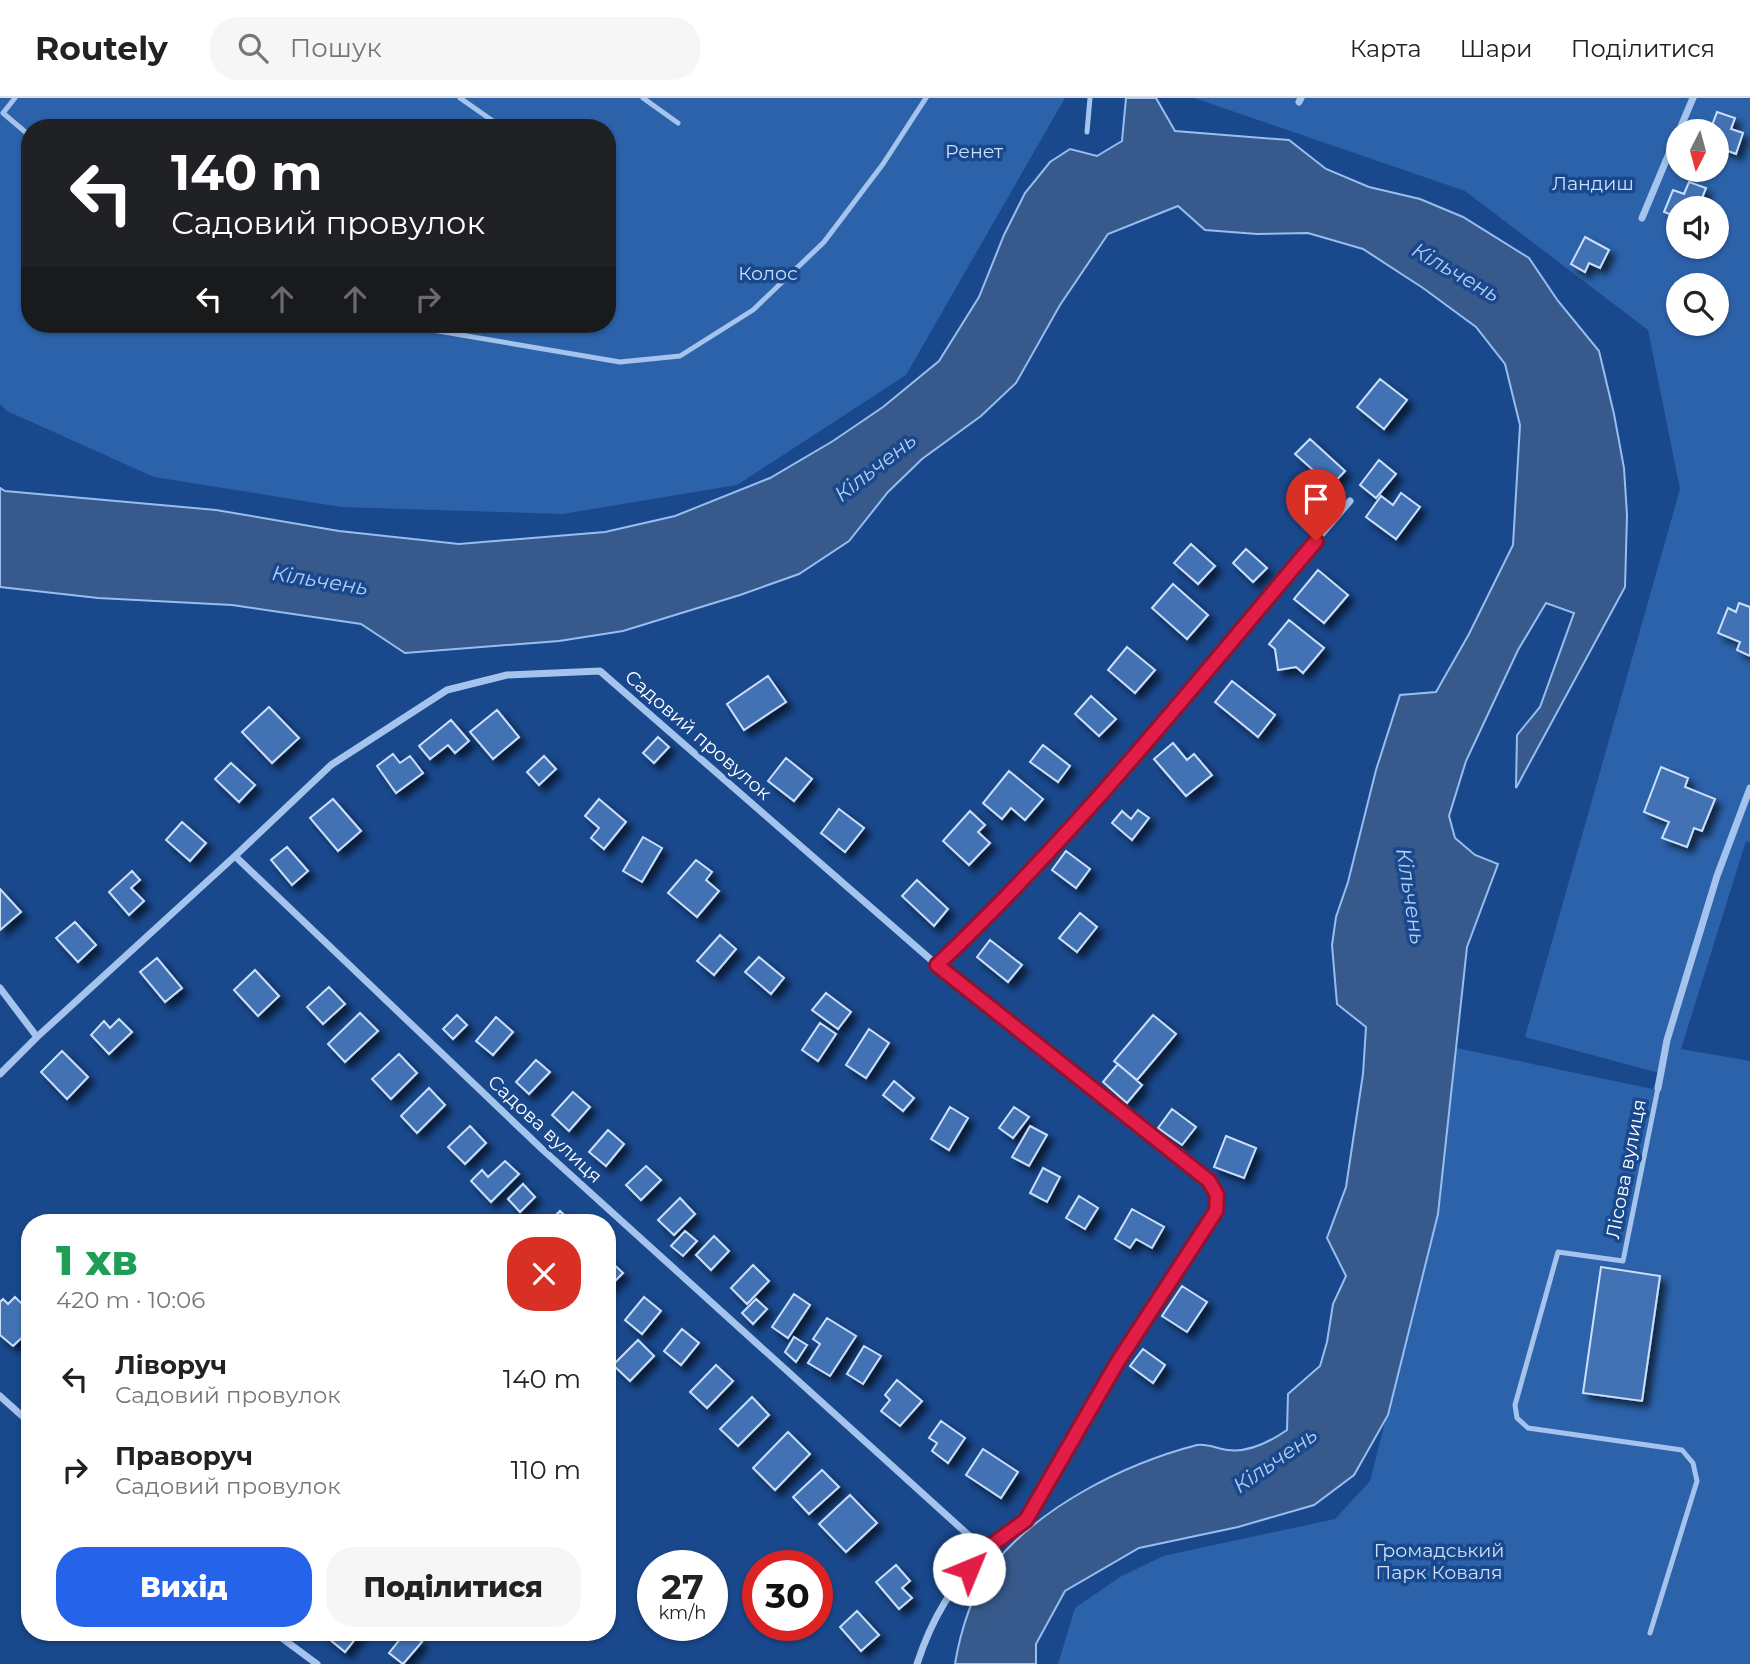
<!DOCTYPE html>
<html lang="uk">
<head>
<meta charset="utf-8">
<style>
  :root { --surface:#fff; --page:#f6f6f6; --text:#222; --muted:#767676; --line:#e0e0e0; --accent:#2563eb }
  body { margin:0; font-family:Montserrat,sans-serif; background:var(--page); color:var(--text); height:100vh; display:flex; flex-direction:column; font-size:26px; white-space:nowrap }
  * { box-sizing:border-box; margin:0 }
  p { font-size:23px; color:var(--muted) }
  .icon { flex:none; width:38px; height:38px; fill:none; stroke:currentColor; stroke-width:2; stroke-linecap:round; stroke-linejoin:round }
  .map { position:relative; flex:1; overflow:hidden }
  .drawer { position:absolute; left:21px; top:1116px; width:595px; height:427px; display:flex; flex-direction:column; background:var(--surface); border-radius:28px; box-shadow:0 2px 5px #0004 }
  .drawer>* { flex:none }
  .guide { position:absolute; left:21px; top:21px; width:595px; height:214px; border-radius:28px; box-shadow:0 2px 5px #0004; background:#202124; color:#fff; overflow:hidden }
  .needle { width:46px; rotate:186deg }
  .fabs { position:absolute; left:1666px; top:21px; display:grid; gap:14px }
  .fabs a { display:grid; place-items:center; width:63px; height:63px; border-radius:50%; background:var(--surface); box-shadow:0 2px 5px #0004; font-size:35px }
  .speed { position:absolute; left:637px; top:1452px; display:flex; gap:14px; font-size:35px; font-weight:700; text-align:center }
  .speed>* { display:grid; place-content:center; width:91px; height:91px; border-radius:50%; background:var(--surface); box-shadow:0 2px 5px #0004; line-height:1 }
  .speed small { font-size:18px; font-weight:400 }
  .speed .limit { border:10px solid #d22; background:#fff; color:#111 }
  .pin { position:absolute; display:grid; place-items:center; width:60px; height:60px; color:#fff; margin:-72px -30px; border-radius:50% 50% 50% 0; rotate:-45deg; box-shadow:0 0 7px #0007 }
  .pin .icon { rotate:45deg }
  .me { position:absolute; width:77px; margin:-38px; rotate:45deg; stroke-linejoin:round; filter:drop-shadow(0 0 5px #0008) }
  .turn { display:flex; align-items:center; gap:24px; height:147px; padding:0 35px; font-size:32px }
  .turn .icon { width:91px; height:91px; stroke-width:2.5 }
  .turn b { display:block; font-size:49px; line-height:60px }
  .lanes { display:flex; align-items:center; height:66px; padding:0 35px; background:#0003; justify-content:center; gap:35px; direction:ltr }
  .lanes .off { opacity:.35 }
  .round { display:grid; place-items:center; flex:none; width:74px; height:74px; border-radius:28px; background:var(--page) }
  .headline { display:flex; align-items:center; justify-content:space-between; height:119px; padding:0 35px }
  h1 { font-size:42px; font-weight:800; line-height:52px; color:#1e9e55 }
  .action { display:flex; gap:14px; margin-top:auto; padding:14px 35px }
  .action a { flex:1; height:80px; border-radius:28px; background:var(--accent); color:#fff; font-size:28px; font-weight:800; line-height:80px; text-align:center }
  .action a+a { background:var(--page); color:var(--text) }
  ul { padding:0; list-style:none }
  li { display:flex; align-items:center; gap:21px; height:91px; padding:0 35px }
  li div { flex:1 }
  li b { display:block; font-size:26px }
  li em { font-style:normal }
  header { display:flex; align-items:center; gap:42px; box-sizing:border-box; height:98px; padding:0 35px; background:var(--surface); border-bottom:2px solid var(--line) }
  header strong { font-size:33px }
  nav { display:flex; gap:38px; margin-inline-start:auto; font-size:24px }
  .search { width:490px; height:63px; background:var(--page); display:flex; align-items:center; gap:18px; box-sizing:border-box; padding:0 24px; border-radius:28px; color:var(--muted); font-size:26px }
  .map>svg:first-child { display:block }
  .green { fill:#2c62aa; fill-rule:evenodd }
  .water { fill:#37598b; stroke:#97bef0; stroke-width:2 }
  .building { fill:#4272b4; stroke:#cadffa; stroke-width:2; filter:url(#shadow) }
  .lines { fill:none; stroke-linecap:round; stroke-linejoin:round }
  .service { stroke:#a4c4ee; stroke-width:5 }
  .minor { stroke:#a4c4ee; stroke-width:7 }
  .route-casing { stroke:#92132f; stroke-width:18 }
  .route { stroke:#e11d48; stroke-width:12 }
  .labels { text-anchor:middle; dominant-baseline:central; stroke-width:7; stroke-linejoin:round; paint-order:stroke }
  .park-label { font-size:19px; fill:#cadffa; stroke:#19488c }
  .street-label { font-size:19px; fill:#fff; stroke:#19488c }
  .water-label { font-size:21px; font-style:italic; fill:#b0cef5; stroke:#19488c }
</style>
</head>
<body>
<header>
<strong>Routely</strong>
<div class="search"><svg class="icon" aria-label="search" viewBox="0 0 24 24"><circle cx="10" cy="10" r="6"/><path d="M15 15l6 6"/></svg>Пошук</div>
<nav><a>Карта</a><a>Шари</a><a>Поділитися</a></nav>
</header>
<div class="map">
<svg width="1750" height="1566" viewBox="0 0 1750 1566">
  <defs>
    <filter id="shadow"><feDropShadow dx="6" dy="6" stdDeviation="3.5" flood-color="#0009"/></filter>
  </defs>
  <rect width="100%" height="100%" fill="#19488c"/>
  <path class="green" d="M0,0H1065L906,277L737,387L563,416L341,409L154,379L7,313L0,306ZM30,30H607V226H30Z
    M1194,0H1750V744L1746,743L1681,951L1750,963V1566H1058L1075,1510L1120,1479L1163,1458L1335,1421L1370,1383L1438,1116L1456,950L1653,991L1659,975L1525,939L1680,391L1648,232L1465,93ZM1678,33H1717V72H1678ZM1678,110H1717V149H1678ZM1678,187H1717V226H1678Z"/>
  <path class="water" d="M1126,0H1156L1175,33L1289,42L1326,71L1369,89L1420,101L1463,119L1529,160L1558,203L1599,253L1614,316L1624,370L1627,417L1625,489L1516,690L1517,637L1540,609L1574,515L1546,505L1518,552L1466,663L1449,718L1455,740L1475,757L1498,766L1467,849L1438,1116L1388,1317L1354,1377L1314,1407L1238,1429L1139,1450L1065,1493L1036,1546V1566H955C960,1535 973,1491 993,1467C1041,1408 1124,1366 1197,1347C1207,1345 1218,1351 1228,1352C1250,1355 1271,1343 1287,1332L1288,1296L1320,1268L1327,1244L1333,1206L1346,1178L1327,1140L1346,1089L1363,976L1366,929L1337,906L1332,847L1336,819L1348,784L1376,672L1400,597L1436,594L1469,536L1513,447L1520,327L1505,266L1476,229L1423,190L1363,151L1308,135L1257,136L1205,132L1178,108L1108,136L1060,207L1016,285L981,318L922,361L888,394L849,443L799,476L740,497L623,533L559,543L405,555L361,526L232,507L98,500L0,489V390L5,393L216,412L339,433L459,446L605,434L675,418L770,380L833,343L883,309L939,263L979,199L1004,137L1025,95L1050,64L1070,51L1097,58L1122,43Z"/>
  <path class="building" d="M1717,14L1735,20L1731,31L1743,35L1736,56L1717,49V33H1710Z
    M1689,84L1706,90L1698,110H1678V119L1664,114L1673,92L1684,96Z
    M1585,139L1609,152L1600,170L1589,165L1585,174L1571,166Z
    M1380,281L1407,302L1384,331L1357,309Z
    M1310,341L1345,373L1331,388L1295,356Z
    M1379,362L1396,376L1376,400L1360,387Z
    M1306,383L1328,399L1316,415L1294,400Z
    M1401,395L1420,409L1396,441L1366,419L1381,398L1393,407Z
    M1191,446L1215,468L1198,486L1174,465Z
    M1246,451L1267,470L1253,484L1233,465Z
    M1318,472L1348,497L1324,525L1294,501Z
    M1173,486L1208,517L1187,541L1152,510Z
    M1739,505L1750,509V558L1737,552L1740,544L1718,535L1728,510L1736,514Z
    M1289,522L1324,550L1303,575L1296,569L1278,572L1275,551L1269,546Z
    M1127,549L1155,572L1135,595L1108,572Z
    M768,578L786,604L744,632L727,606Z
    M1232,583L1275,617L1258,639L1215,604Z
    M1091,598L1116,621L1099,638L1075,616Z
    M269,609L299,640L272,665L242,634Z
    M497,612L519,639L493,661L470,634Z
    M451,622L469,643L455,655L448,647L430,661L419,648Z
    M658,639L669,649L654,665L643,655Z
    M1173,645L1187,662L1194,656L1212,677L1186,698L1154,661Z
    M1043,647L1070,668L1058,684L1030,664Z
    M393,656L400,665L410,658L423,675L396,695L377,668Z
    M544,658L556,671L539,687L527,674Z
    M786,660L812,681L794,703L768,683Z
    M231,665L255,687L239,704L215,681Z
    M1661,669L1688,680L1685,689L1715,701L1702,733L1694,730L1687,749L1662,740L1669,724L1644,714Z
    M1009,673L1043,701L1025,722L1011,710L1002,721L983,705Z
    M333,701L361,733L338,753L310,720Z
    M599,701L626,724L604,751L591,740L599,730L585,718Z
    M839,711L864,730L845,754L821,735Z
    M1138,712L1149,720L1132,742L1112,725L1122,713L1131,721Z
    M970,713L985,727L978,734L990,745L969,767L943,743Z
    M182,724L206,745L190,763L166,742Z
    M643,739L662,750L642,784L623,773Z
    M287,749L308,773L292,787L271,762Z
    M1066,753L1090,771L1076,790L1052,772Z
    M696,762L712,774L706,782L719,793L697,819L668,795Z
    M132,773L140,782L131,790L144,803L129,817L109,794Z
    M917,782L948,811L934,828L902,798Z
    M0,791L21,814L0,832Z
    M1080,815L1097,829L1077,854L1059,840Z
    M75,824L96,847L78,864L56,840Z
    M720,837L736,851L714,877L697,863Z
    M990,842L1022,867L1008,884L977,859Z
    M759,859L784,880L771,896L745,874Z
    M157,860L182,890L165,904L140,874Z
    M255,872L279,898L258,918L234,892Z
    M329,889L345,906L323,926L307,909Z
    M826,895L851,914L838,931L812,912Z
    M360,915L378,933L345,964L328,946Z
    M457,917L467,927L453,941L443,931Z
    M1153,917L1176,936L1137,982L1114,963Z
    M496,919L513,934L493,957L476,943Z
    M119,921L132,934L109,956L91,937L104,923L110,930Z
    M820,925L836,936L818,963L802,952Z
    M869,931L889,945L866,980L846,967Z
    M62,953L88,979L67,1001L41,974Z
    M399,956L417,975L391,1001L372,981Z
    M536,962L550,974L529,996L516,984Z
    M1118,966L1142,987L1127,1005L1103,984Z
    M894,983L914,1000L903,1013L883,997Z
    M429,990L445,1007L417,1035L401,1018Z
    M573,994L590,1009L569,1033L552,1017Z
    M950,1009L968,1020L949,1052L931,1041Z
    M1014,1009L1029,1019L1013,1040L999,1030Z
    M1172,1011L1196,1029L1182,1047L1158,1030Z
    M470,1028L486,1045L465,1066L448,1049Z
    M1030,1028L1047,1037L1029,1068L1012,1059Z
    M608,1032L624,1046L606,1068L589,1054Z
    M1226,1038L1256,1050L1244,1080L1214,1069Z
    M505,1063L519,1076L491,1104L471,1083L482,1072L488,1079Z
    M646,1068L661,1082L641,1102L626,1087Z
    M1043,1070L1060,1079L1047,1104L1030,1095Z
    M523,1086L535,1099L520,1114L508,1101Z
    M1079,1098L1098,1110L1085,1131L1066,1120Z
    M680,1100L695,1116L674,1137L658,1122Z
    M1132,1111L1164,1129L1152,1150L1136,1141L1130,1150L1115,1141Z
    M560,1113L573,1125H548Z
    M685,1133L697,1143L683,1158L671,1148Z
    M714,1138L729,1153L711,1172L696,1157Z
    M607,1160L623,1175L607,1191Z
    M753,1167L769,1183L747,1206L731,1190Z
    M1601,1169L1660,1178L1642,1303L1583,1295Z
    M1182,1188L1207,1204L1187,1234L1162,1218Z
    M794,1196L810,1207L788,1240L772,1229Z
    M15,1199L30,1214V1232L13,1248L0,1237V1204L3,1201L8,1206Z
    M644,1199L661,1213L642,1236L625,1222Z
    M756,1201L767,1211L753,1226L742,1215Z
    M827,1220L856,1238L830,1278L808,1265L820,1246L813,1241Z
    M682,1231L699,1245L681,1267L664,1253Z
    M794,1239L807,1247L796,1264L785,1254Z
    M638,1242L654,1258L630,1283L613,1267Z
    M864,1248L881,1258L863,1286L847,1276Z
    M1143,1251L1165,1267L1153,1285L1130,1268Z
    M716,1267L733,1283L707,1310L690,1294Z
    M897,1282L922,1303L900,1328L881,1313L890,1302L885,1297Z
    M752,1299L769,1317L738,1348L720,1331Z
    M941,1323L965,1340L948,1365L932,1353L937,1345L929,1340Z
    M788,1334L810,1356L775,1392L753,1370Z
    M983,1351L1018,1374L1001,1400L966,1377Z
    M822,1372L839,1389L809,1416L793,1399Z
    M850,1397L877,1425L846,1454L819,1426Z
    M896,1467L910,1483L902,1490L912,1500L899,1511L876,1484Z
    M857,1513L879,1537L861,1553L840,1529Z
    M326,1535H360L345,1554L324,1537Z
    M405,1535H410L422,1544L403,1566L389,1555Z"/>
  <g class="lines">
    <path class="service" d="M15,0L3,15L30,38
      M460,0L503,30
      M643,0L678,25
      M1087,34L1090,0
      M397,226L620,264L680,258L753,212L824,144L883,66L926,0
      M1650,1535L1697,1383L1693,1365L1682,1352L1528,1330L1517,1320L1515,1307L1558,1154L1623,1163L1658,990"/>
    <path class="minor" d="M1299,4L1301,0
      M1679,33L1693,0
      M1642,120L1678,34
      M235,758L331,667L447,592L507,577L600,573L937,867L1209,1083L1217,1097L1216,1113L1117,1265L1026,1422L985,1452
      M937,867L997,810L1113,680L1350,403
      M0,890L37,939L235,758L542,1051L985,1452C951,1491 933,1517 917,1566
      M0,976L37,939
      M1658,990L1667,942L1717,778L1750,690
      M0,1298L30,1325
      M275,1535L317,1566"/>
  </g>
  <g class="lines">
    <defs>
      <path id="route" d="M969,1471L985,1452L1026,1422L1117,1265L1216,1113L1217,1097L1209,1083L937,867C1075,737 1194,587 1316,443"/>
    </defs>
    <use href="#route" class="route-casing"/>
    <use href="#route" class="route"/>
  </g>
  <g class="labels">
    <g class="park-label">
      <text x="974" y="53">Ренет</text>
      <text x="1593" y="85">Ландиш</text>
      <text x="768" y="175">Колос</text>
      <text x="1439" y="1452">Громадський<tspan x="1439" dy="22">Парк Коваля</tspan></text>
    </g>
    <g class="street-label">
      <text transform="translate(698 637) rotate(41)">Садовий провулок</text>
      <text transform="translate(545 1031) rotate(43)">Садова вулиця</text>
      <text transform="translate(1626 1071) rotate(-79)">Лісова вулиця</text>
    </g>
    <g class="water-label">
      <text transform="translate(1456 174) rotate(30)">Кільчень</text>
      <text transform="translate(875 369) rotate(-38)">Кільчень</text>
      <text transform="translate(320 482) rotate(9)">Кільчень</text>
      <text transform="translate(1411 798) rotate(81)">Кільчень</text>
      <text transform="translate(1275 1362) rotate(-35)">Кільчень</text>
    </g>
  </g>
</svg>
<div class="fabs">
<a><svg class="needle" viewBox="-14 -14 28 28"><path d="M0-13l5 13h-10z" fill="#e53935"/><path d="M0 13l5-13h-10z" fill="#767676"/></svg></a>
<a><svg class="icon" aria-label="sound" viewBox="0 0 24 24"><path d="M4 9h4l5-4v14l-5-4H4zM17 9q2 3 0 6"/></svg></a>
<a><svg class="icon" aria-label="search" viewBox="0 0 24 24"><circle cx="10" cy="10" r="6"/><path d="M15 15l6 6"/></svg></a>
</div>
<div class="speed"><div>27<small>km/h</small></div><div class="limit">30</div></div>
<div class="pin" style="left:1316px;top:443px;background:#d93025"><svg class="icon" aria-label="arrive" viewBox="0 0 24 24"><path d="M6 21V4h12l-3 4 3 4H6"/></svg></div>
<svg class="me" style="left:969px;top:1471px" viewBox="-20 -20 40 40"><circle r="19" fill="#fff"/><path d="M0-13L10 11 0 6-10 11z" fill="#e11d48"/></svg>
<div class="guide">
<div class="turn"><svg class="icon" aria-label="left" viewBox="0 0 24 24"><path d="M17 20v-9H6M10 6l-5 5 5 5"/></svg><div><b>140 m</b>Садовий провулок</div></div>
<div class="lanes"><svg class="icon" aria-label="left" viewBox="0 0 24 24"><path d="M17 20v-9H6M10 6l-5 5 5 5"/></svg><svg class="icon off" aria-label="ahead" viewBox="0 0 24 24"><path d="M12 20V5M6 11l6-6 6 6"/></svg><svg class="icon off" aria-label="ahead" viewBox="0 0 24 24"><path d="M12 20V5M6 11l6-6 6 6"/></svg><svg class="icon off" aria-label="right" viewBox="0 0 24 24"><path d="M7 20v-9h11M14 6l5 5-5 5"/></svg></div>
</div>
<section class="drawer">
<div class="headline"><div><h1>1 хв</h1><p>420 m · 10:06</p></div><a class="round" style="background:#d93025;color:#fff"><svg class="icon" aria-label="close" viewBox="0 0 24 24"><path d="M6 6l12 12M18 6L6 18"/></svg></a></div>
<ul>
<li><svg class="icon" aria-label="left" viewBox="0 0 24 24"><path d="M17 20v-9H6M10 6l-5 5 5 5"/></svg><div><b>Ліворуч</b><p>Садовий провулок</p></div><em>140 m</em></li>
<li><svg class="icon" aria-label="right" viewBox="0 0 24 24"><path d="M7 20v-9h11M14 6l5 5-5 5"/></svg><div><b>Праворуч</b><p>Садовий провулок</p></div><em>110 m</em></li>
</ul>
<div class="action"><a>Вихід</a><a>Поділитися</a></div>
</section>
</div>
</body>
</html>
